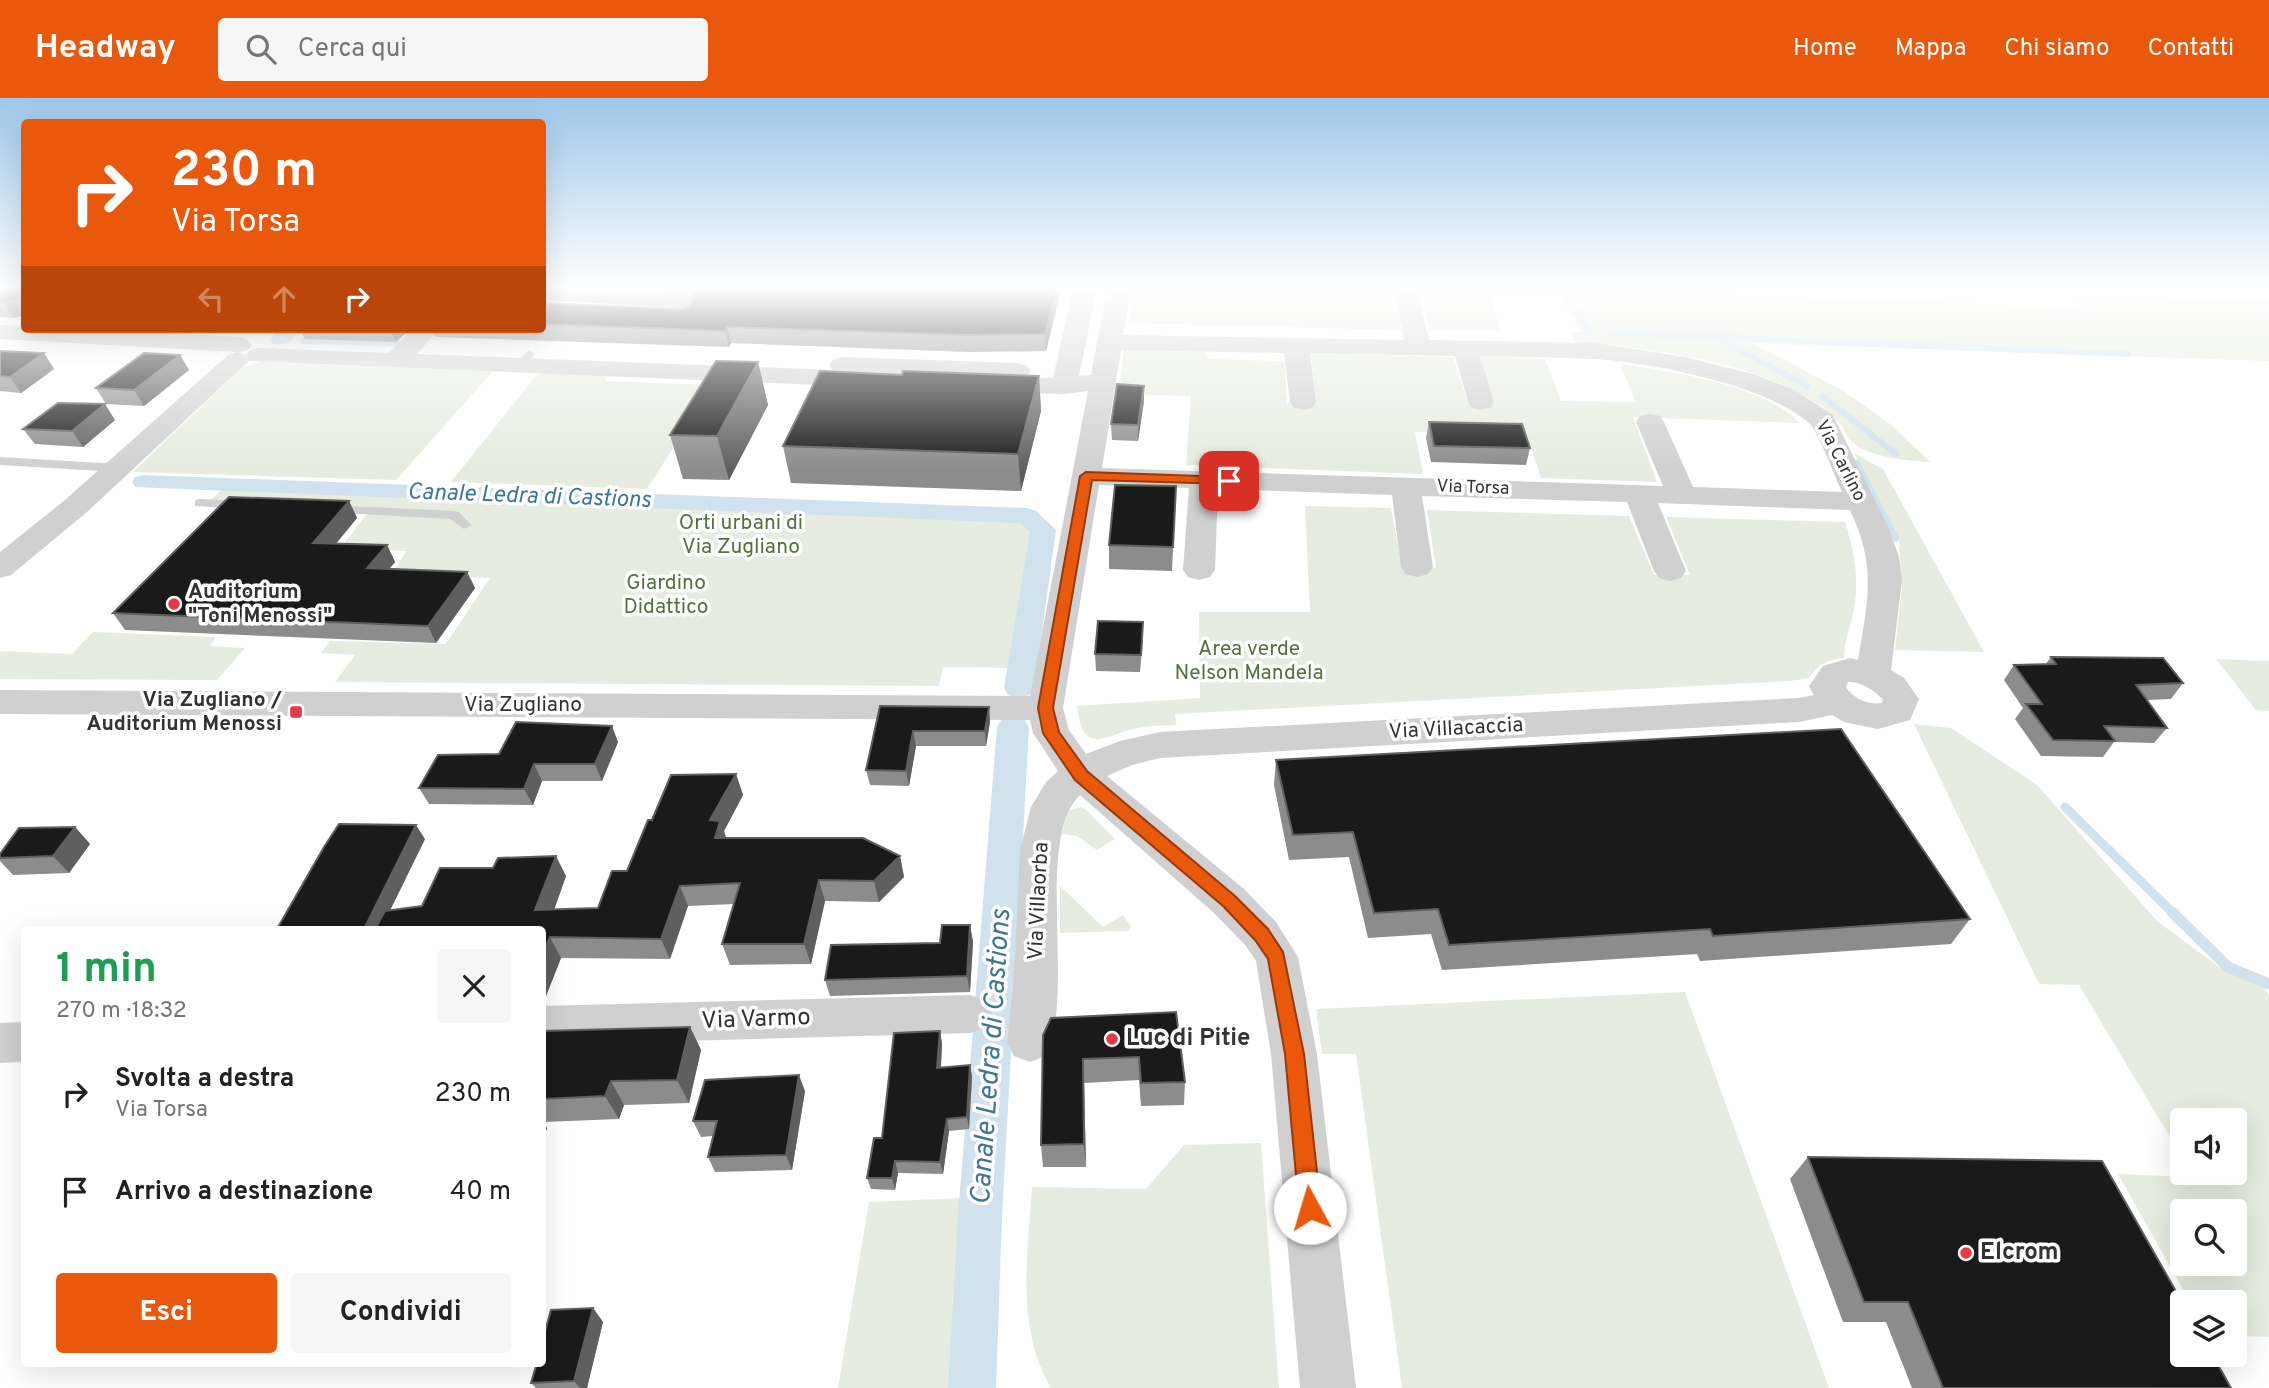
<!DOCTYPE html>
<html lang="it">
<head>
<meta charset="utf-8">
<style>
  :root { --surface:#fff; --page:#f6f6f6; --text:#222; --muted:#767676; --accent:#ea580c }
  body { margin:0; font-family:Overpass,sans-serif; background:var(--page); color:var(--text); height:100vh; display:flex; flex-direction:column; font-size:26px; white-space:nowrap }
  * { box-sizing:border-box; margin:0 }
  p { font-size:23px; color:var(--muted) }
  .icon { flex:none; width:38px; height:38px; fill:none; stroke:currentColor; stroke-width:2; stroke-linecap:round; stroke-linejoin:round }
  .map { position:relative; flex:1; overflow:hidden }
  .panel { position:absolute; left:21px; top:828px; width:525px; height:441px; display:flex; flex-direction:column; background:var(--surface); border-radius:7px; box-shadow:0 7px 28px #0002 }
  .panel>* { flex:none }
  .hud { position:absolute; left:21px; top:21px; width:525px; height:214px; border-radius:7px; box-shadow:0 7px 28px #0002; background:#ea580c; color:#fff; overflow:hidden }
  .controls { position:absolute; left:2170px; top:1010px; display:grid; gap:14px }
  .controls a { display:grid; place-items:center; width:77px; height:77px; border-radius:7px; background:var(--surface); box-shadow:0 7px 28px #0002; font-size:35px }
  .pin { position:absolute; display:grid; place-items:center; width:60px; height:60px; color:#fff; margin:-30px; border-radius:14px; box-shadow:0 4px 10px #0006 }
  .me { position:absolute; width:77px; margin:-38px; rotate:354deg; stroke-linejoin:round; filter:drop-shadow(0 0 5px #0008) }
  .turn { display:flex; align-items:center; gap:24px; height:147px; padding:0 35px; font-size:32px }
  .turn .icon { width:91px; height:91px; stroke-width:2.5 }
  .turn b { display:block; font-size:49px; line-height:60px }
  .lanes { display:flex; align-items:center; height:66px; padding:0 35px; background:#0003; justify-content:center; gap:35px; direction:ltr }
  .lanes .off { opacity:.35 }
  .round { display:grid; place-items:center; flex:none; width:74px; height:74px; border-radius:7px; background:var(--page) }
  .summary { display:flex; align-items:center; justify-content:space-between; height:119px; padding:0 35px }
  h1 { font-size:42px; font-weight:700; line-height:52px; color:#1e9e55 }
  .action { display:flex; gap:14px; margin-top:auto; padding:14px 35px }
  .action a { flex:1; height:80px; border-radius:7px; background:var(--accent); color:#fff; font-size:28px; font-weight:700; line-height:80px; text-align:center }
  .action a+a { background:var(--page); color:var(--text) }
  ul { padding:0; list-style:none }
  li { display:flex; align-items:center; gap:21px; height:98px; padding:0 35px }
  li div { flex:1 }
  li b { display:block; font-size:26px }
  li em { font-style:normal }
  header { display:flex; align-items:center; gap:42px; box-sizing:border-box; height:98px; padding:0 35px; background:var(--accent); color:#fff }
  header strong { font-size:33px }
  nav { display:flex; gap:38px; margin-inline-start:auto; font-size:24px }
  .search { width:490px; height:63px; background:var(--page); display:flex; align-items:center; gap:18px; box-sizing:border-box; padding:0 24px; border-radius:7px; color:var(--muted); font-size:26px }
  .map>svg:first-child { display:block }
  .green { fill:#e6ecdf; fill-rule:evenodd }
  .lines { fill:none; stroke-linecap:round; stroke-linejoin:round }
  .stream-far2 { stroke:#cfe2ee; stroke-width:6 }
  .stream-far1 { stroke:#cfe2ee; stroke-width:9 }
  .stream { stroke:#cfe2ee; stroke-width:11 }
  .canal { fill:#cfe2ee; fill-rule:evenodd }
  .service { fill:#d0d0d0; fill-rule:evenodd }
  .minor { fill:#d0d0d0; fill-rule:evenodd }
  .wall { fill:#8c8c8c }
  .shaded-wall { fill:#5f5f5f }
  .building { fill:#1a1a1a; stroke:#5f5f5f; stroke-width:2 }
  .route { fill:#ea580c; stroke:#983908; stroke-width:2 }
  .poi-dot { fill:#e63946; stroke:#fff; stroke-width:2.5 }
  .labels { text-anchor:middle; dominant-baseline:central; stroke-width:7; stroke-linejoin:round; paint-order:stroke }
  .far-street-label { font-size:18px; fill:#333; stroke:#fff }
  .park-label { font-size:21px; fill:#56703f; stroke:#fff }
  .poi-label { font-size:21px; font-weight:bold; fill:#333; stroke:#fff; text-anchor:start }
  .street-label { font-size:21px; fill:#333; stroke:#fff }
  .water-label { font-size:23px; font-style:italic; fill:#3f7597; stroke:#fff }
  .near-street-label { font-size:24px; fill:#333; stroke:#fff }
  .near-poi-label { font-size:24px; font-weight:bold; fill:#333; stroke:#fff; text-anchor:start }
  .near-water-label { font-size:28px; font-style:italic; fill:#3f7597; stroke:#fff }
</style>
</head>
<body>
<header>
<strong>Headway</strong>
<div class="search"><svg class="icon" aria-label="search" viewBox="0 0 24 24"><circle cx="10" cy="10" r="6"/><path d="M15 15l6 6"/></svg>Cerca qui</div>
<nav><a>Home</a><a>Mappa</a><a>Chi siamo</a><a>Contatti</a></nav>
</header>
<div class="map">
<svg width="2269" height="1290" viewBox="0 0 2269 1290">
  <rect width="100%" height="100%" fill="#fff"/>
  <path class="green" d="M1132,191H1391L1401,232L1128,225Z
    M1419,191H1564L2082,209L2072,197L2269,202V263L1752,245L1842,292L1890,326L1930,364C1908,363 1864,359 1849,341C1846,337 1845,331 1841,327C1830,311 1807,298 1790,290C1730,261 1641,248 1575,245L1570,234H1581L1561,199L1490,197L1501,233L1429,232Z
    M1124,250L1205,253L1207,261L1284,263L1287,305L1316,306L1311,255L1453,259L1468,306H1493L1480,258L1545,261L1561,303L1636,304L1620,266C1673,274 1761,286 1800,325L1633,319L1657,384L1541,380L1527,337L1415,334L1423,376L1186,367L1191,298L1119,296Z
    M262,264L493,273L396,382L133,374L243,269Z
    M539,274H610L605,283L713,287L647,391L451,384Z
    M1854,355L1883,371L1984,554L1895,552L1902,490L1899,443Z
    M223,390L1026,420L1040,432L1013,570L943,569L939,588L335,584L355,557L321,555L330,543L446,546L490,480L391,476L407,453L341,450L372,409L211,402Z
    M1305,408L1391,410L1402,470H1436L1427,412L1629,418L1654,477H1690L1666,419L1845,424C1855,453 1859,481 1854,511C1851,528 1844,542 1844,560C1827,562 1818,566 1809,580L1790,583L1175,616L1176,627C1163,628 1149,627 1137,630C1107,636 1083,661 1077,608L1200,600L1199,514H1310Z
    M93,534L216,539L210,548L245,550L217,582L0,581V553L72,556Z
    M2216,561L2269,563V613L2256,612Z
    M1914,626L1951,630L2037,687L2157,823L2219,869L2263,888L2269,897V1239L2235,1238V1204H2190L2118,1076L2193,1079L2191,1075L2235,1074V1022H2182V1059L2079,887L2039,886ZM2182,1113H2235V1166H2182Z
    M1081,709L1086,712L1115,741L1097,752L1077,738L1062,736L1068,713Z
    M1060,788L1103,829L1123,817L1131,829L1128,833L1060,835Z
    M1685,894L1829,1290H1402L1356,956H1322L1316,911Z
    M1261,1045L1279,1290H1051C1015,1229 1028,1156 1032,1089L1146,1091L1184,1047Z
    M963,1100L952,1290H838L869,1104Z"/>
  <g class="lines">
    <path class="stream-far2" d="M1562,191L1590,234
      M1611,235L2128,256
      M1720,242L1807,288
      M303,243L400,246
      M1822,298L1896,356
      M1857,365L1896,441"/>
    <path class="stream-far1" d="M2065,709L2174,816"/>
    <path class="stream" d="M2172,814L2228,869L2269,886"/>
    <path class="canal" d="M278,231H301C293,242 287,249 273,246L270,241Z
      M144,377L1027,410L1036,413L1056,432L1034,590L1030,597L1019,600L1008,597L1004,590L1030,434L1020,425L135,389L132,384L135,379Z
      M1013,618L1024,621L1029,629L1002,1118L996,1290H948L958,1118L997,629L1002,621Z"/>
    <path class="service" d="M529,252L535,256L523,271H515V265Z
      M0,359L119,366L126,370L119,374L0,367Z
      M200,401L245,403L252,407L245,411L195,408V402Z
      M329,407L454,413L459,414L471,427L464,431L450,421L324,414V408Z"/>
    <path class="minor" d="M1073,191H1097L1079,278L1091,277L1107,191H1131L1123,237L1404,242L1393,191H1417L1429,242L1595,245L1685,259L1753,276L1795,292L1833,317L1889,431L1899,459L1902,482L1891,572L1904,580L1919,601L1910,622L1878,631L1844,624L1832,617L1799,624L1160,660L1132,667L1107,678L1244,791L1276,824L1298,859L1317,956L1356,1290H1300L1271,956L1256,863L1246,848L1214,815L1080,697C1034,741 1076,896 1046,958L1030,964L1014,958L1007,944L1014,878L1020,752L1031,709L1046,684L1058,673L1033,635L1030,622L0,616V592L1030,598L1088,293L1064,296L989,294L980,292L976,286L983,280L878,276L881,281L877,287L868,289L249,263L87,414L11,477L0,480V454L65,402L228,257L237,254L0,241V227L24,228V231H82L239,239L248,242L252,247L248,252L238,254L246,257L249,253L258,250L389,255L413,231H439L417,256L832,272L829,267L833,262L842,259L1018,265L1027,268L1031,273L1025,279L1053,280ZM1121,252L1284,255L1290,304L1294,310L1303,312L1312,310L1316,304L1310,255L1455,258L1468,304L1472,310L1481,312L1490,310L1494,304L1480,258C1518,259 1555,259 1592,261C1650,264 1768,287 1810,326C1819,336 1835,379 1842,394L1693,389L1664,324L1660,318L1650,316L1640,318L1636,324L1663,388L1102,370ZM1099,387L1189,390L1183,472L1188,479L1199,482L1210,479L1215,472L1218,391L1392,397L1401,469L1406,476L1417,479L1428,476L1433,469L1422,398L1627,404L1654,473L1659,480L1670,483L1681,480L1686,473L1658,405L1850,412C1877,470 1868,501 1858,562L1850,560L1823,568L1809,588L1814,597L1799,600L1160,634L1120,643L1086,656L1069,632L1063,610ZM1848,584C1862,584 1873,591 1883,602L1882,605C1866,607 1856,601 1846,590Z
      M970,897L986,902L992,916L986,930L970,935L542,947V908Z
      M24,924V964L0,965V925Z"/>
  </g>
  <path class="wall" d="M0,191L14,220L0,219Z
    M542,191H1061L1046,253L969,254L731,245L729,249L435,239L432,231H542V205L679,211L685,210L542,202Z
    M299,231H410L396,244L305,241Z
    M0,253L44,255L54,271L21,295L0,293Z
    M180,257L189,272L144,308L106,306L96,290Z
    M758,264L768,307L729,382L683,381L670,337Z
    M1039,278L1041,313L1021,393L791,385L783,348Z
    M1144,288V303L1138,343L1112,342L1111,326Z
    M115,322L83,349L35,346L23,331Z
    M1429,324L1530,350L1526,367L1431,364L1426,340Z
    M1176,388L1172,473L1109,471V447Z
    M349,403L357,420L336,446L387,447L395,464L389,471L467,474L475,490L436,545L125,532L113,515Z
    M1143,524L1140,574L1096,573L1095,556Z
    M2051,559L2183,585L2171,601L2147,602L2167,630L2154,645L2114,644L2103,659L2041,658L2015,621L2023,610L2004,582L2014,567H2045Z
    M880,608L989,609L990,624L986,648H916L909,688L870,687L866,672Z
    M618,644L602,683H542L533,707L429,706L419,690L499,656Z
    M1276,662L1970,821L1951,846L1700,863L1697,856L1442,872L1431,836L1368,840L1349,759L1289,762L1274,687Z
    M736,676L743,697L724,733L726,740L900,758L904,779L879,804L825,803L811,866L730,867L722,846L734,806L688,808L670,861L561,860L546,898H542V831H277L425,741L390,812L422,808L566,778L554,811L598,810L627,773L652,722Z
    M75,729L90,746L69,775L13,777L0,763V756Z
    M970,827L973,844L970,894L830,898L825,882L940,845Z
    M1176,914L1185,984L1184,1007L1141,1008L1139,982L1084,985L1086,1069H1043L1041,1047L1043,937Z
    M690,929L701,952L689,1005L624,1007L619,1021L543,1024L547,1030L542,1044V933Z
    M940,933L942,946L941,969L970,967L972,979L969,1031L949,1033L943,1076L898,1075L895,1092L871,1091L867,1080L882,1040Z
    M805,993L792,1072L715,1074L708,1059L713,1038L701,1039L693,1023Z
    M1808,1059L2231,1290H1912L1886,1224H1843L1790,1081Z
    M593,1210L603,1224L587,1290H536L531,1285Z"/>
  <path class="shaded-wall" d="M1057,191H1061L1046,253L1045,236Z
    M24,200V217L14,220L4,205Z
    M727,229L731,245L729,249L725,233Z
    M390,231H410L396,244Z
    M44,255L54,271L21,295L10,279Z
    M180,257L189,272L144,308L134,292Z
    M758,264L768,307L729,382L717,338Z
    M1039,278L1041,313L1021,393L1018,356Z
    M1144,288V303L1138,343V327Z
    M105,306L115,322L83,349L72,333Z
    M349,403L357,420L322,462L313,445Z
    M387,447L395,464L376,487L367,470Z
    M467,474L475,490L436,545L428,528Z
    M1143,524V540L1140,574L1141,557Z
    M989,609L990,624L986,648L985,633Z
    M612,628L618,644L602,683L595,666Z
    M913,633L916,648L909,688L906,673Z
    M534,666L542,683L533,707L524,691Z
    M736,676L743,697L724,733L727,743L715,740L710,722Z
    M416,727L425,741L381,831H364Z
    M75,729L90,746L69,775L53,758Z
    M556,758L566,778L547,832L535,812Z
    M900,758L904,779L879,804L874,783Z
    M819,782L825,803L811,866L804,846Z
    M680,788L688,808L670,861L661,841Z
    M970,827L973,844L970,894L967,878Z
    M550,839L561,860L546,898L542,892V857Z
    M690,929L701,952L689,1005L677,982Z
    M940,933L942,946L940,982L937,970Z
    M1083,961L1084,985L1086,1069L1084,1046Z
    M970,967L972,979L969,1031L967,1019Z
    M799,977L805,993L792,1072L786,1057Z
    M611,983L624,1007L619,1021L605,998Z
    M947,1021L949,1033L943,1076L940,1064Z
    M542,1023L547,1030L542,1044Z
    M895,1063L898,1075L895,1092L892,1080Z
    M593,1210L603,1224L587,1290H580L574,1283Z"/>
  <path class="building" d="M0,191H24V200L4,205H0Z
    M629,191H1057L1045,236L967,237L727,229L725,233L542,226V205L679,211L689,209L694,200L689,194Z
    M0,253L44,255L10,279L0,278Z
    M144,255L180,257L134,292L96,290Z
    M716,263L758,264L717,338L670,337Z
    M820,273L902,277L903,273L1039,278L1018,356L783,348Z
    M1117,286L1144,288L1138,327L1111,326Z
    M58,305L105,306L72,333L23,331Z
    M1429,324L1522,326L1530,350L1434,348Z
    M1115,387L1176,388L1173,449L1109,447Z
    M229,399L349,403L313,445L387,447L367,470L467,474L428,528L113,515Z
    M1098,523L1143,524L1141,557L1095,556Z
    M2051,559L2163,560L2183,585L2136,587L2167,630L2104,628L2115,643L2053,642L2026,606H2042L2014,567L2056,566Z
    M880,608L989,609L985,633H913L906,673L866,672Z
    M516,624L612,628L595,666H534L524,691L419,690L438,657L499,656Z
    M1841,631L1970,821L1713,838L1710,831L1449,847L1438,811L1374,815L1353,734L1293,737L1276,662Z
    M736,676L710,722L720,723L715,740H863L900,758L874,783L819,782L804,846H722L740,785L680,788L661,841L550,839L542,857V831H375L385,813L422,808L440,770H493L498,760L556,758L535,812L598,810L612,773H627L648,722H652L671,677Z
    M339,726L416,727L364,831H277L324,749Z
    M75,729L53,758L0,760V756L19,730Z
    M942,827H970L967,878L825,882L831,847L940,845Z
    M1176,914L1185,984L1141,985L1139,959L1083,961L1084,1046L1041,1047L1043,937L1051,920Z
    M690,929L677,982L611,983L605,998L542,1001V933Z
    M940,933L937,970L970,967L967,1019L947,1021L940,1064L895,1063L892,1080H867L874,1040H882L894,935Z
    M799,977L786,1057L708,1059L717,1023H693L705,982Z
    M1808,1059L2102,1063L2182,1204V1256H2212L2231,1290H1943L1908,1204H1864Z
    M593,1210L574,1283L531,1285L537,1265H542V1244L551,1212Z"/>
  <linearGradient id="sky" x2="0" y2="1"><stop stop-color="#9ec6ea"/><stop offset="0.51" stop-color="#fff"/><stop offset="1" stop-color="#fff" stop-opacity="0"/></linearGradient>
  <rect width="2269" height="372" fill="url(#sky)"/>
  <path class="route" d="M1086,374L1229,379L1235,383L1229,386L1092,382L1053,610L1059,634L1087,673L1235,798L1268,831L1283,854L1304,956L1321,1110L1318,1117L1310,1120L1302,1117L1299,1110L1285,956L1268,861L1255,842L1223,808L1075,682L1043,635L1038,610L1080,378Z"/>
  <g class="poi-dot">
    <circle cx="174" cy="506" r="7"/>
    <rect x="289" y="607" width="14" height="14" rx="3.5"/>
    <circle cx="1112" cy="941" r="7"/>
    <circle cx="1966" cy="1155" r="7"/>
  </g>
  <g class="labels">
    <g class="far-street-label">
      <text transform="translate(1840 363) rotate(63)">Via Carlino</text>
      <text transform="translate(1473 390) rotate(2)">Via Torsa</text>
    </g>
    <g class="park-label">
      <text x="741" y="425">Orti urbani di<tspan x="741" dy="24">Via Zugliano</tspan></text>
      <text x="666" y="485">Giardino<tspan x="666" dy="24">Didattico</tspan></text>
      <text x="1249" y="551">Area verde<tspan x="1249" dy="24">Nelson Mandela</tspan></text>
    </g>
    <g class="poi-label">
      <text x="188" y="494">Auditorium<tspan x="188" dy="24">"Toni Menossi"</tspan></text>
      <text x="282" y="602" text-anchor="end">Via Zugliano /<tspan x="282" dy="24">Auditorium Menossi</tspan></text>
    </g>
    <g class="street-label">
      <text x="523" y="607">Via Zugliano</text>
      <text transform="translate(1456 631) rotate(-3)">Via Villacaccia</text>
      <text transform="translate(1039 803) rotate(-87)">Via Villaorba</text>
    </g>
    <g class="water-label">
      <text transform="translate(529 399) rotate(2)">Canale Ledra di Castions</text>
    </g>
    <g class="near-street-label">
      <text transform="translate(756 922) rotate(-2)">Via Varmo</text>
    </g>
    <g class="near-poi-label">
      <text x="1126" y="941">Luc di Pitie</text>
      <text x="1980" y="1155">Elcrom</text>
    </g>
    <g class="near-water-label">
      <text transform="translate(992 959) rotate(-86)">Canale Ledra di Castions</text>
    </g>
  </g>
</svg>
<div class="controls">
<a><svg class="icon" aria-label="sound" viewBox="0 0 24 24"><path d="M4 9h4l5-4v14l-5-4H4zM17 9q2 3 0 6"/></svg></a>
<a><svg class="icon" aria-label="search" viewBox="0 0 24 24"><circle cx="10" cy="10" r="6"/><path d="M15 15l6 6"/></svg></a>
<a><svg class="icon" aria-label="layers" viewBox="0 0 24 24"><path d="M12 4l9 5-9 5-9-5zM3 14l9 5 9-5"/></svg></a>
</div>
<div class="pin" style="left:1229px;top:383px;background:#d93025"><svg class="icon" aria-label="arrive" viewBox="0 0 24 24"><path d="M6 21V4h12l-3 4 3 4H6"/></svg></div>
<svg class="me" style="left:1310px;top:1110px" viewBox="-20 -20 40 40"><circle r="19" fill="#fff"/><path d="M0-13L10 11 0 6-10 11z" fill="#ea580c"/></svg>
<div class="hud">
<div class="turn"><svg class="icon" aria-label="right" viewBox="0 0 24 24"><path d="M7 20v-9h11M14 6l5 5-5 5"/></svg><div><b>230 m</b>Via Torsa</div></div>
<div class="lanes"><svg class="icon off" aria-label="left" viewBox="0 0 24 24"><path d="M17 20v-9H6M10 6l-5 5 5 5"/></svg><svg class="icon off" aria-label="ahead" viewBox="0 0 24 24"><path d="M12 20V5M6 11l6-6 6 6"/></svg><svg class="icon" aria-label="right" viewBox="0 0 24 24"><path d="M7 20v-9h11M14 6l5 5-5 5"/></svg></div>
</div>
<section class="panel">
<div class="summary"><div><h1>1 min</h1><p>270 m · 18:32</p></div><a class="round"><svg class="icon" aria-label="close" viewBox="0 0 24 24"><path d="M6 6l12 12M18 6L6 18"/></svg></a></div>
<ul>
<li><svg class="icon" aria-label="right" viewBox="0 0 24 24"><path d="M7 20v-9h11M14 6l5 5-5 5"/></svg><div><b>Svolta a destra</b><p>Via Torsa</p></div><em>230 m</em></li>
<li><svg class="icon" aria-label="arrive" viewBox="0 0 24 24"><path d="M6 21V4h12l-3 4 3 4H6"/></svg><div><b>Arrivo a destinazione</b></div><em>40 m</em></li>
</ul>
<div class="action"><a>Esci</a><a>Condividi</a></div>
</section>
</div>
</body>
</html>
